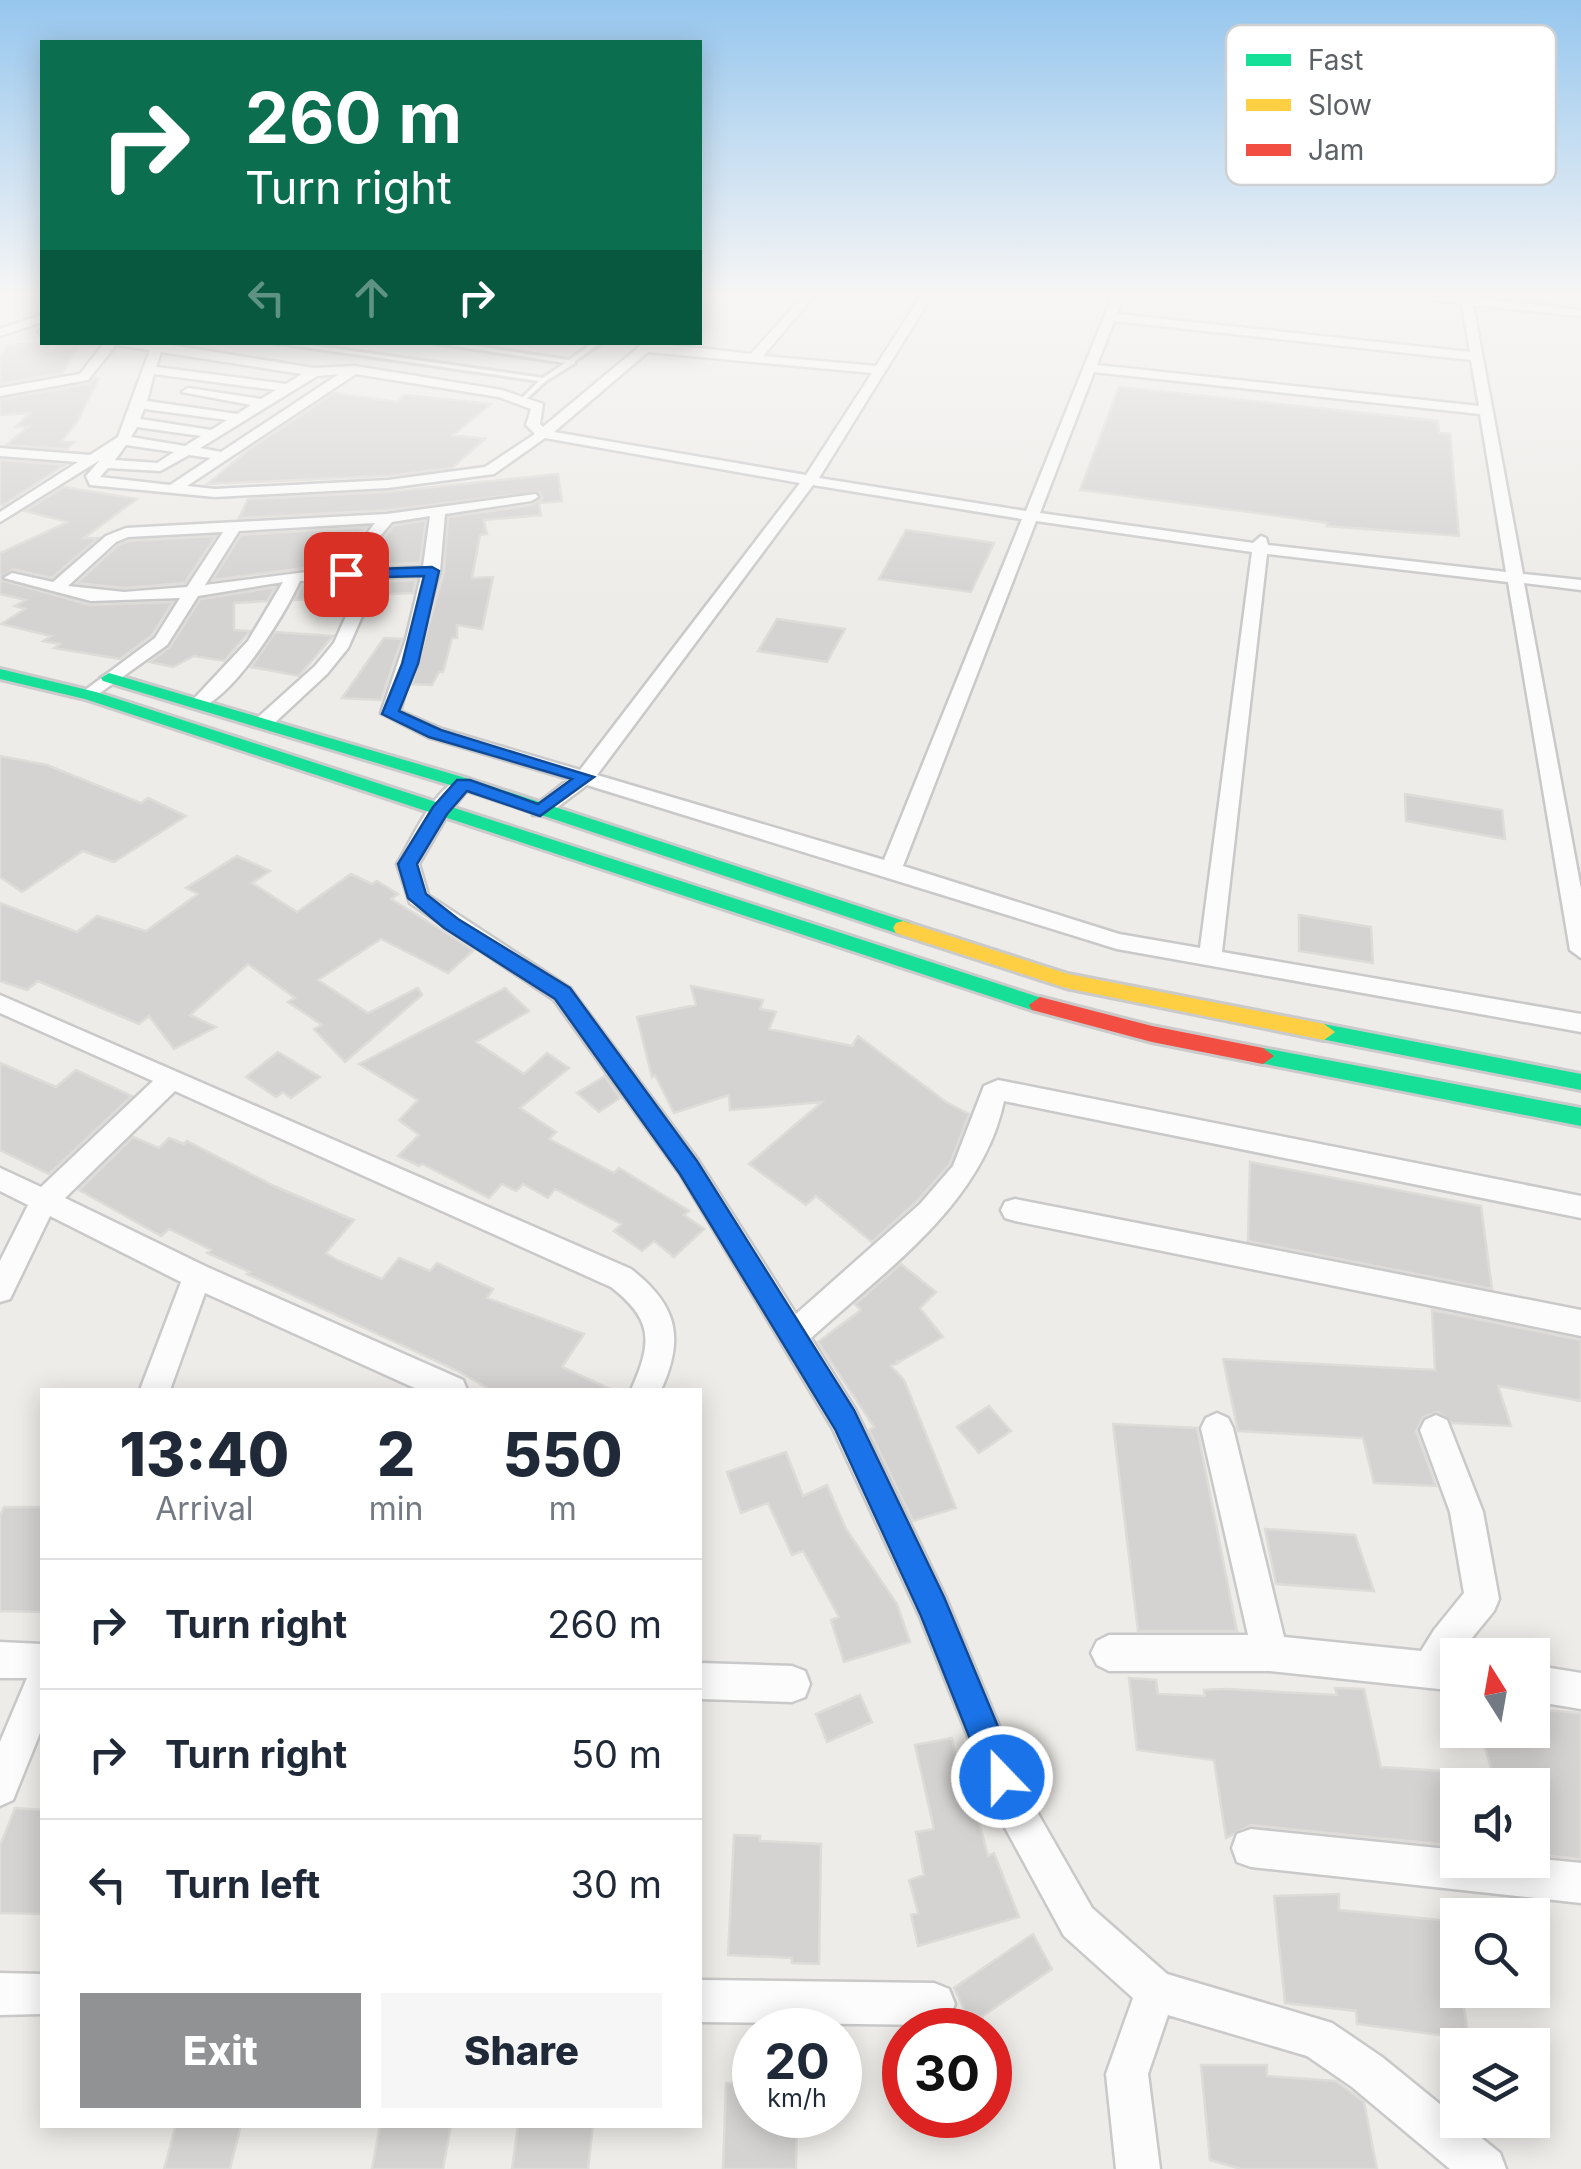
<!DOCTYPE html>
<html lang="en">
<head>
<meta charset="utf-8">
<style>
  :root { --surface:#fff; --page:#f6f6f7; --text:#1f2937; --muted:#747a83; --line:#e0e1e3; --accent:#909294 }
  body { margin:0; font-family:Inter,sans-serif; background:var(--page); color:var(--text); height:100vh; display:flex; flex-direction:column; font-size:38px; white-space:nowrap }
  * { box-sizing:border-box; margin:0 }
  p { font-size:32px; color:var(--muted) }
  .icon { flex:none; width:55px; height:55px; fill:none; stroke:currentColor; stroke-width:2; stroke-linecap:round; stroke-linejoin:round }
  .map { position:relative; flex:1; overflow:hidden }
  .sheet { position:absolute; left:40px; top:1388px; width:662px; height:740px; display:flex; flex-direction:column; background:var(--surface); border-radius:0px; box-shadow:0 5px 25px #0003 }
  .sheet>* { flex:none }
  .top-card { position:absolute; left:40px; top:40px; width:662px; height:305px; border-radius:0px; box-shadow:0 5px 25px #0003; background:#0b6e4f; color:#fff; overflow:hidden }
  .needle { width:65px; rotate:349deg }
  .tools { position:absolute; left:1440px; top:1638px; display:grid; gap:20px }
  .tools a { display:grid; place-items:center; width:110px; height:110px; border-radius:0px; background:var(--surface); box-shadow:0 5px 25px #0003; font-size:50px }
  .speed { position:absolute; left:732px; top:2008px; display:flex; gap:20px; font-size:50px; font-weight:700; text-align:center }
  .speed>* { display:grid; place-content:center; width:130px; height:130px; border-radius:50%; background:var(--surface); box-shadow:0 5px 25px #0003; line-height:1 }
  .speed small { font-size:25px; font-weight:400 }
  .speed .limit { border:15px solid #d22; background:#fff; color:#111 }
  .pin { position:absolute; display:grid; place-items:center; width:85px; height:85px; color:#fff; margin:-42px; border-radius:20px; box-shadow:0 5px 15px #0006 }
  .me { position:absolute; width:110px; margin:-55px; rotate:338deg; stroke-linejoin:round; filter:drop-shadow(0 0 8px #0008) }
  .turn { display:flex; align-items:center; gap:35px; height:210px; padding:0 40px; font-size:45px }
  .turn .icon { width:130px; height:130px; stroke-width:2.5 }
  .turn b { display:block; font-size:70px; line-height:85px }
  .lanes { display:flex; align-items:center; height:95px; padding:0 40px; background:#0003; justify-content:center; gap:50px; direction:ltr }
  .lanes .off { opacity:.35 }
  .eta { display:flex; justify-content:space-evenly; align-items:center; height:170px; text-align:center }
  .eta b { font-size:60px; font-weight:800; line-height:70px }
  .action { display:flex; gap:20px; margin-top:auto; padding:20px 40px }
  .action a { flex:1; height:115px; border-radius:0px; background:var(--accent); color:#fff; font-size:40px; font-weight:800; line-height:115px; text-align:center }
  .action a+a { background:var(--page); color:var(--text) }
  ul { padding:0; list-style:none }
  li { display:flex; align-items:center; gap:30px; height:130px; padding:0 40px; border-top:2px solid var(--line) }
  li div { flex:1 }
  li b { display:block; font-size:38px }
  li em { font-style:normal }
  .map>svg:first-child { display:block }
  .building { fill:#d4d3d1; stroke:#dedcd8; stroke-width:2.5 }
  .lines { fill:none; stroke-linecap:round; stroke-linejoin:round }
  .lane-casing { stroke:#c9c9c9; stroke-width:6 }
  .street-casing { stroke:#c9c9c9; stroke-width:5 }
  .fast-casing { stroke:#cacaca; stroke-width:6 }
  .slow-casing { stroke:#cacaca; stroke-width:6 }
  .jam-casing { stroke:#cacaca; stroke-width:6 }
  .lane { fill:#fcfcfc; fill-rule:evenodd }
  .street { fill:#fcfcfc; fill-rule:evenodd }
  .fast { fill:#16e098; fill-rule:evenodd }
  .slow { fill:#ffcf43; fill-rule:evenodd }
  .jam { fill:#f24e42; fill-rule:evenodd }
  .route { fill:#1a73e8; stroke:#114b97; stroke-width:2.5 }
  .key { fill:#fff; stroke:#ced0d1; stroke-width:2.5 }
  .key-label { font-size:28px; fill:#5d6267 }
</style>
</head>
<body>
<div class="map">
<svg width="1581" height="2169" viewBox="0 0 1581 2169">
  <rect width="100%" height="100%" fill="#eeece8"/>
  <path class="building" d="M50,343L46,351L76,350L62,373L0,384V357L9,345Z
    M94,378H99L77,422L61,442H74L67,449L6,445L28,427H16L30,413L0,415V400L89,384Z
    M1119,387L1438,421L1439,433L1450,434L1459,536L1327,526L1328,523L1272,515L1080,490Z
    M334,393L397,402L405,395L491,404L453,435L485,439L452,468L388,476L207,484L247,451Z
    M0,460L64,465L3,505L0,504Z
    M558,474L562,501L539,503L541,515L484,520L487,534L480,535L472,578L493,577L482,629L457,625V638H452L443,672H439L432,685L412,684L444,572L448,517L532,505L542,498L539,492L387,510L239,518L248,499L388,492Z
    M64,487L137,499L84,538H98L52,578L13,569L1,580L90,605L173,602L152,635L120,659L54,648L60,644L43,641L51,636L1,624L25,609L15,606L26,600L0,594V553L68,522L25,511Z
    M426,520L420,563L348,566L376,546L394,526Z
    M367,527L313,567L212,580L241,535Z
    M906,530L994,543L971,592L879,579Z
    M216,536L185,583L124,588L77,583L118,545L129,541Z
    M416,580L413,593L375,595L382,582Z
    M357,582L351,597L295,600L302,585Z
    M276,587L267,601L234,603V630L250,631L224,661L194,656L173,667L150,662L170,647L200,599Z
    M777,619L845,629L827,662L758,651Z
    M275,632L333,636L299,676L251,667Z
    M384,638L402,639L381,700L342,698Z
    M0,756L47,765L141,803L148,798L186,816L114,862L83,851L22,892L0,877Z
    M1405,794L1502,810L1505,839L1406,821Z
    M237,856L270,871L252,883L297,912L351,874L372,884L377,881L398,894L391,899L474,950L448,973L381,939L318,980L368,1013L418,988L422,995L345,1062L314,1029L322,1025L288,1002L295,998L248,964L190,1015L216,1027L174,1049L149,1016L139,1024L38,981L27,990L0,981V903L77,932L97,916L146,931L198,894L186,888Z
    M1299,915L1371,927L1373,963L1299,951Z
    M691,986L763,1000L760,1009L776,1012L769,1029L852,1046L858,1036L946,1102L969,1114L950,1164L917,1201L872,1242L816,1196L806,1205L749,1164L822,1102L730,1110L729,1095L674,1113L655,1075L652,1077L637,1017L696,1005Z
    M505,988L529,1011L476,1042L524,1074L547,1053L569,1068L520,1108L556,1132L549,1139L614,1173L619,1168L689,1211L684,1215L704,1229L674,1257L654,1241L642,1251L614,1231L621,1224L555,1189L548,1198L523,1184L516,1191L502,1184L489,1198L422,1164L419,1166L398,1156L419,1135L399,1120L418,1100L359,1064Z
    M278,1052L320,1077L291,1098L283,1092L276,1097L246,1077Z
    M0,1063L56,1087L76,1070L132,1096L49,1174L0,1150Z
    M605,1076L620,1098L599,1112L577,1093Z
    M133,1137L159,1148L169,1138L184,1144L187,1141L274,1186L354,1220L326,1253L337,1260L382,1279L399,1258L430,1271L437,1263L493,1289L487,1298L584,1334L562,1367L612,1390H491L456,1370L247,1274L250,1272L207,1253L211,1250L169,1229L161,1236L79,1190Z
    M1250,1162L1481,1206L1492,1289L1248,1241Z
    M901,1264L936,1292L920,1308L943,1337L899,1362L896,1360L898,1363L891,1366L904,1380L956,1508L913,1521L869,1430L874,1427L818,1342L861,1310L855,1304Z
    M1432,1310L1581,1340V1401L1498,1386L1511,1426L1452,1423L1438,1412L1423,1417L1416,1431L1436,1486L1374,1483L1363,1438L1238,1431L1223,1359L1435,1370Z
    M989,1406L1011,1431L979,1453L957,1427Z
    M1113,1424L1197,1428L1237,1631H1138Z
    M786,1452L803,1496L827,1485L846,1529L897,1604L910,1642L844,1662L831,1620L839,1617L803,1551L792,1555L768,1503L741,1513L727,1472Z
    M4,1507H42V1612L0,1611V1516Z
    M1265,1529L1355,1535L1374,1591L1276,1584Z
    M1129,1678L1156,1680L1158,1694L1205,1696L1204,1690L1226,1689L1337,1695L1335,1688L1364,1689L1381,1767L1458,1772V1846L1251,1825L1226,1838L1214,1760L1137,1750Z
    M860,1695L872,1722L827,1742L816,1714Z
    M1532,1709L1581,1713V1859L1532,1854V1785H1496L1480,1730H1532Z
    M952,1738L957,1766L962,1765L971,1792L988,1856L994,1853L1019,1917L918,1946L911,1915L918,1913L909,1880L924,1875L916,1832L934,1829L915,1745Z
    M15,1808L42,1810V1914L0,1913V1846Z
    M734,1835L760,1836V1841L821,1844L819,1964L792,1963V1958L728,1955Z
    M1339,1894V1910L1450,1921L1458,1990H1461L1469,2039L1357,2024L1356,2011L1285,2003L1274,1896Z
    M1033,1934L1052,1969L971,2024L954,1988Z
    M1201,2065H1267V2076L1336,2081L1364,2102L1377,2169H1241L1210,2160Z
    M726,2083H755V2115H797L796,2169H723Z
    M176,2125H241L230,2169H164Z
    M380,2125H451L443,2169H372Z
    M518,2125H593L588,2169H512Z"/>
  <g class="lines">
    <defs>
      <path id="lane" d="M42,329V334L39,332Z
        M270,342H289L543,378L565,363L429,342H448L569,360L594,342H602L575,361V363L546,381L523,402L521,399L539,381Z"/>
      <path id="street" d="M703,297H714L700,309V300Z
        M802,297H813L763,356L876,366L920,297H931L819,478L1026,511L1112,297H1123L1117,314L1470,352L1462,304L1421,297H1471L1581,310V316L1473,305L1523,574L1581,580V590L1524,583L1581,889V958L1570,950L1508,582L1267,554L1222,952L1581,1014V1032L1117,949L587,785L547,815H533V807L569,779L428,737L381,713L406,639L421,576L379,578L348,648L327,674L270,727H256V719L315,666L334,643L363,578L300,581C285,614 234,697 199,708L190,703L248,641L283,582L198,596L167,645L90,700L81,695L84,691L155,638L180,598L91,601L4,578L12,573L53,582L106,536L126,528L387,514L536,494L538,497L531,501L445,514L440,571L400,711L442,729L580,770L800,483L545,438L494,474L388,488L215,497L90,485L86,476L100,460L0,522V512L78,462L0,456V448L90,455L118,437L150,350L116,345L88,380L0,396V388L80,374L105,342L158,343L314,368L355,366L502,390L543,404L540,424L543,427L645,342L751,354ZM1114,321L1471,360L1479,406L1097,365ZM161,352L302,374L286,384L156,367ZM648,352L872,373L806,475L554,432ZM1094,372L1480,414L1506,572L1268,545L1266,538L1261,536L1253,543L1040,513ZM154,374L276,390L261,399L188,388L182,392L251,405L237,414L147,401ZM339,374L221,452L200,448L317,376ZM356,374L499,397L531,409L526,425L535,434L485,467L388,480L215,489L187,486ZM144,409H145L227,420L211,430L140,419ZM137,427L201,436L185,446L131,437ZM126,445L174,452L157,463L115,460ZM189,455L211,458L170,485L100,477L108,468L160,471ZM813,485L1022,519L884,860L597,775ZM430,516L423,567L336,570L374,543L392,522ZM1036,521L1252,552L1200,948L1119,934L903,866ZM375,523L364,537L314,571L205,585L239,531ZM223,532L187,587L124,592L68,586L116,542L128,537Z
        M42,315V322L0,336V329Z
        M463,777L473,783L448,814L419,864L428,895L570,988L698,1160L796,1314L920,1204L953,1166L984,1086L998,1080L1581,1196V1218L1004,1101C982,1205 885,1270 811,1338L855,1409L945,1596L1029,1798L1092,1908L1167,1974L1332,2023L1382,2057L1500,2153L1506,2169H1450L1352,2087L1307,2056L1168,2015L1148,2074L1160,2169H1116L1106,2074L1133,1998L1064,1936L1003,1824L920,1617L833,1429L680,1174L554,1000L410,903L397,864C413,838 433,788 463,777Z
        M0,995L631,1269C677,1305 685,1337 661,1390H631C652,1343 654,1320 611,1287L175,1091L65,1198L207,1267L463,1380L467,1390H419L205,1293L170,1390H140L181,1282L50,1216L10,1299L0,1302V1261L28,1205L0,1191V1168L41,1187L153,1081L0,1013Z
        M1015,1199L1581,1310V1336L1015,1221L1005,1218L1001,1210L1005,1202Z
        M1217,1413L1228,1418L1233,1428L1284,1637L1421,1651L1434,1630L1464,1593L1450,1512L1420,1430L1425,1420L1436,1415L1447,1420L1483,1512L1499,1599L1494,1611L1458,1655V1691L1270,1671H1109L1097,1665L1091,1653L1097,1641L1109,1635H1248L1201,1428L1206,1418Z
        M0,1642L42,1644V1728L13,1800L0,1806V1742L27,1678H0Z
        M700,1663L792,1666L805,1671L810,1684L805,1697L792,1702L700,1699Z
        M1532,1665L1581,1673V1709L1532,1701Z
        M1251,1829L1458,1850V1860L1532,1858L1581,1863V1903L1251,1867L1237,1862L1232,1848L1237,1834Z
        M0,1973L42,1974V2014L0,2015Z
        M700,1980L934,1983L949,1989L955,2004L949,2019L934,2025L700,2022Z"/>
      <path id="fast" d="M0,669L96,692L1048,1000L1051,1005L1048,1010H1032L85,699L0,679Z
        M109,673L469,779L910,923L913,928L903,935L896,933L457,787L103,681L101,678Z
        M1324,1024L1581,1074V1090L1316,1038L1313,1032L1316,1026Z
        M1263,1048L1581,1108V1126L1255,1062L1252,1056L1255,1050Z"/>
      <path id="slow" d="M903,921L1068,974L1324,1024L1335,1032L1324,1040L1066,988L896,933L893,928L896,923Z"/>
      <path id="jam" d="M1040,997L1152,1026L1263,1048L1274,1056L1263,1064L1152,1042L1032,1010L1029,1005Z"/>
    </defs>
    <use href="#lane" class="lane-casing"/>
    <use href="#street" class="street-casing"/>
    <use href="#fast" class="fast-casing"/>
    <use href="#slow" class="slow-casing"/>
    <use href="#jam" class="jam-casing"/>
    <use href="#lane" class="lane"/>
    <use href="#street" class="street"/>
    <use href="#fast" class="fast"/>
    <use href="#slow" class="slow"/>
    <use href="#jam" class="jam"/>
  </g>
  <linearGradient id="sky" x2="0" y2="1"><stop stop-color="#96c6ee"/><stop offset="0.49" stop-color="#f7f6f5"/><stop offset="1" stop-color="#f7f6f5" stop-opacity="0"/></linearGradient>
  <rect width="1581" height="601" fill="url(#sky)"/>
  <path class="route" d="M432,567L439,571L418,664L399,711L441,730L594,777L540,816L467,791L447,814L417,864L426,894L458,919L570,988L697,1161L854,1410L944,1597L1019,1777L1014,1789L1002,1794L990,1789L921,1616L835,1429L680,1174L555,999L444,928L408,898L398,864L433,807L457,780H470L538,804L572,779L429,737L382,714L402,664L424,576L346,578L338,574L346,570Z"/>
  <rect x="1226" y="25" width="330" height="160" rx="15" class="key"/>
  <rect x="1246" y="54" width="45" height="12" fill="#16e098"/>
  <rect x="1246" y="99" width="45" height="12" fill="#ffcf43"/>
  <rect x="1246" y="144" width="45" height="12" fill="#f24e42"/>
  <g class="key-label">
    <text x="1308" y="70">Fast</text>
    <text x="1308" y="115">Slow</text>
    <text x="1308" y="160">Jam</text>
  </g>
</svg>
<div class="tools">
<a><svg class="needle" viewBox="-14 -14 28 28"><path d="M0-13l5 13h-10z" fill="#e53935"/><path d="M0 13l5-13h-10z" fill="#747a83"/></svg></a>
<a><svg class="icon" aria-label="sound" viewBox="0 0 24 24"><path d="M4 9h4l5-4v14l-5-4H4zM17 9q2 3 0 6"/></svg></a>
<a><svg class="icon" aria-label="search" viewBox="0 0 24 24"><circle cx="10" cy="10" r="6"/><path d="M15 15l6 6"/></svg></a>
<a><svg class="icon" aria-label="layers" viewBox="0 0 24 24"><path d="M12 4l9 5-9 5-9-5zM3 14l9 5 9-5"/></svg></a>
</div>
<div class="speed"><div>20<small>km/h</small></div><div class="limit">30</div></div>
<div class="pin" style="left:346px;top:574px;background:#d93025"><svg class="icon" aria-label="arrive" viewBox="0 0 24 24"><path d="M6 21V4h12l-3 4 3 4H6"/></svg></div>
<svg class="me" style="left:1002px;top:1777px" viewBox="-20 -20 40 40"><circle r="17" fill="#1a73e8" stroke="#fff" stroke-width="3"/><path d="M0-11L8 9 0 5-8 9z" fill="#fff"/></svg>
<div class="top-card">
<div class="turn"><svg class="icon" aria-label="right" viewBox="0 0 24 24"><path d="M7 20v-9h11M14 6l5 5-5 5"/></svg><div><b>260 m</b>Turn right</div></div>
<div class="lanes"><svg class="icon off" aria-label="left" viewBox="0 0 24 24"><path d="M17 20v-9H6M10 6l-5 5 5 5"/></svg><svg class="icon off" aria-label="ahead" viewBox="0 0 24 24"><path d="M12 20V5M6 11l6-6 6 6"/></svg><svg class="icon" aria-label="right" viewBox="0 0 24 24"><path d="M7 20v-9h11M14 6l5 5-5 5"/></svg></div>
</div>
<section class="sheet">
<div class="eta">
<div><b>13:40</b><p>Arrival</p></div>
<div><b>2</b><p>min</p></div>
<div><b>550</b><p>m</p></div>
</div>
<ul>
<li><svg class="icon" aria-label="right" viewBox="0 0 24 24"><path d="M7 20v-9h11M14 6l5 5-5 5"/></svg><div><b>Turn right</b></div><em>260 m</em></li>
<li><svg class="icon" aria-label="right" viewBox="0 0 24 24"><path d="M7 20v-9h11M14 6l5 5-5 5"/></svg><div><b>Turn right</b></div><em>50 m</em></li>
<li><svg class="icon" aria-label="left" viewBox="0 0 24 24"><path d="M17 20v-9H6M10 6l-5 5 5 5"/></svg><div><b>Turn left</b></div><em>30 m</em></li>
</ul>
<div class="action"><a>Exit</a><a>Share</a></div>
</section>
</div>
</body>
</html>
